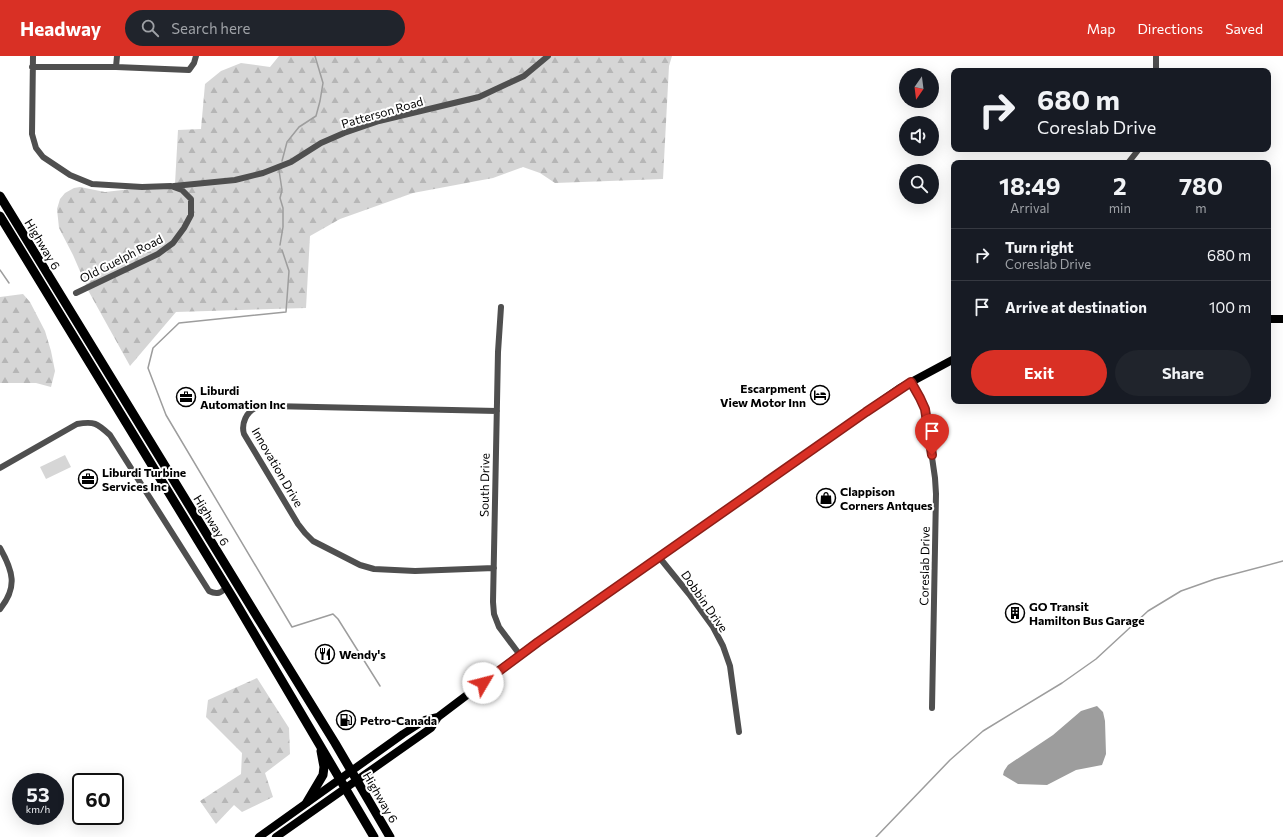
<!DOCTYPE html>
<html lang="en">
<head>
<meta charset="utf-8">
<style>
  :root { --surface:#171b24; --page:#20242c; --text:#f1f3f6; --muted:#9ea1a6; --line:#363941; --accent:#d93025 }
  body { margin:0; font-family:Commissioner,sans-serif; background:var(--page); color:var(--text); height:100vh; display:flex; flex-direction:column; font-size:15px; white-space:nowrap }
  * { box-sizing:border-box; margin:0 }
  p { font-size:13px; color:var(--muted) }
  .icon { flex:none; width:22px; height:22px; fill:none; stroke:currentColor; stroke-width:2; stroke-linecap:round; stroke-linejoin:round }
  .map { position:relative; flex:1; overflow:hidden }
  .panel { position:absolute; left:951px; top:104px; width:320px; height:244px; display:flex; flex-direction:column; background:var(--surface); border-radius:8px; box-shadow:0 4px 16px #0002 }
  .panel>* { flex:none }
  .hud { position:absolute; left:951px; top:12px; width:320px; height:84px; border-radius:8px; box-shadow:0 4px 16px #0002; background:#171b24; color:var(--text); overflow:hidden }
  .needle { width:26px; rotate:194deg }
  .fabs { position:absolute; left:899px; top:12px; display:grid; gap:8px }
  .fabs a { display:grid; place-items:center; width:40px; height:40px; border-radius:50%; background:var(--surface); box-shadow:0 4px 16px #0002; font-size:20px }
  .speed { position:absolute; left:12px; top:717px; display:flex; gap:8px; font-size:20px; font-weight:700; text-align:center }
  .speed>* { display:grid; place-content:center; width:52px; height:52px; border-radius:50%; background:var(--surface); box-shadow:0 4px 16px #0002; line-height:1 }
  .speed small { font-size:10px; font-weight:400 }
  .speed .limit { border:2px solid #111; border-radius:6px; background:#fff; color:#111 }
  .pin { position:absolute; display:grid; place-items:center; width:34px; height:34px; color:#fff; margin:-41px -17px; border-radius:50% 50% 50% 0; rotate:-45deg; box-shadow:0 0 4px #0007 }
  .pin .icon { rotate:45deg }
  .me { position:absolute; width:44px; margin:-22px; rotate:53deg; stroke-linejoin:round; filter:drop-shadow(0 0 3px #0008) }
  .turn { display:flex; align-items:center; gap:14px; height:84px; padding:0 20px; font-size:18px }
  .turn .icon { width:52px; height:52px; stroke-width:2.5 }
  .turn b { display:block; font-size:28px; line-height:34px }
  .eta { display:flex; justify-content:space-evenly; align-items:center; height:68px; text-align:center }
  .eta b { font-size:24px; font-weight:700; line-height:28px }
  .action { display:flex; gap:8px; margin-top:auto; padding:8px 20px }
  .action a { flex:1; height:46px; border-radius:24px; background:var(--accent); color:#fff; font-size:16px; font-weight:700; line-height:46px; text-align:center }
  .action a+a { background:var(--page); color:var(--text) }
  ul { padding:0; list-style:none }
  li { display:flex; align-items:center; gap:12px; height:52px; padding:0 20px; border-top:1px solid var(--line) }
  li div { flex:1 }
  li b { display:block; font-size:15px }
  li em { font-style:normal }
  header { display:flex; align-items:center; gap:24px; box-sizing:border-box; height:56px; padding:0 20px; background:var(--accent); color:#fff }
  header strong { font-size:19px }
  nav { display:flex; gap:22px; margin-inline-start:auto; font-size:14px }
  .search { width:280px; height:36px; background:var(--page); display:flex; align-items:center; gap:10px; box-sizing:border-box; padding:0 14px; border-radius:22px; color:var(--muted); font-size:15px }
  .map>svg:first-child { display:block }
  .forest { fill:url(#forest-firs) }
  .park { fill:#d6d6d6 }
  .water { fill:#9d9d9d }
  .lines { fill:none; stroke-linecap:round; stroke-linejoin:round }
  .stream { stroke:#9d9d9d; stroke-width:1.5 }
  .minor { stroke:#4f4f4f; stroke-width:6 }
  .major { stroke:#000; stroke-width:8 }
  .highway { stroke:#000; stroke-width:9 }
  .route-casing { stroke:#8d1f18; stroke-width:10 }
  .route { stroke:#d93025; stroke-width:7 }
  .labels { text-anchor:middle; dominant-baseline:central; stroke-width:4; stroke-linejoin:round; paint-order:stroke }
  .street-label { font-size:12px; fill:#000; stroke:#fff }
  .poi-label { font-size:12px; font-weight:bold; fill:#000; stroke:#fff; text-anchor:start }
</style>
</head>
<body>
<header>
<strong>Headway</strong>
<div class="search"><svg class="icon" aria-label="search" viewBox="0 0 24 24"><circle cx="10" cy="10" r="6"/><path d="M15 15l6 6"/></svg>Search here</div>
<nav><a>Map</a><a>Directions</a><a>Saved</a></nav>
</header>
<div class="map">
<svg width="1283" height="781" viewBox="0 0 1283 781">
  <defs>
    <pattern id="forest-firs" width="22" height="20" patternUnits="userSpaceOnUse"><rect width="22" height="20" fill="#d6d6d6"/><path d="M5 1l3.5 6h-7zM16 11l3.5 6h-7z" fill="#b6b6b6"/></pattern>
  </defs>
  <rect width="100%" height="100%" fill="#fff"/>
  <path class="forest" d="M279,0H672L669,10L663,123L555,127L540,117L523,111L493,122L413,137L340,163L310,180L306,252L176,256L130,310L89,236L73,199L59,172L57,153L60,143L65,137L74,132L80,131L105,136L175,128L178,74L201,73L205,28L221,15L241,7L270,11Z
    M23,238L30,246L45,275L51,295L55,315L51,331L36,327H0V241Z
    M257,622L289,672L290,698L265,717L273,741L242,756L234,749L216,768L200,745L241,718L242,697L206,661L208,644Z"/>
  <path class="park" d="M65,399L71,411L46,423L40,411Z"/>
  <path class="water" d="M1097,650L1103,656L1105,665L1106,698L1102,709L1076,714L1047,729L1018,728L1003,719L1004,715L1008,709L1053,679L1081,655Z"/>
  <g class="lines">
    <path class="stream" d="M282,105L287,86L299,71L316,60L320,45L323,27L315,0
      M279,114L282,134L280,142L283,152V171L280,189
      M282,194L289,215L286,256L179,267L153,292L148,312L166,359L292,571L333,558L338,563L380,630
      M0,214L9,227
      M876,781L950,704L983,675L1062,627L1096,603L1148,555L1181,535L1215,523L1283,505"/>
    <path class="minor" d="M33,0L32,78L36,92L43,101L70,119L92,128L142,131L171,130L182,134L191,143V159L184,172L173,187L158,198L76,237
      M32,11H116L189,14L194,7L196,0
      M116,11L117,0
      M1156,15V0
      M1128,107L1139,93
      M174,130L235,124L263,117L291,106L321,87L344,77L379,65L479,41L524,20L548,0
      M501,251L498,296L493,546L494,558L499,571L520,599
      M911,326L920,342L925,353L935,422L936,438L932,652
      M0,412L77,368C94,365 97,367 110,379L209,535C217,539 221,537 227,531
      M0,492C13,515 18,531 0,553
      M659,501L689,538L713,571L723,590L730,610L739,676
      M494,512L415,515L374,513L360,509L313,485L305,477L298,468L244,378C241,368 246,355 258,351C262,349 267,350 271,350L497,355"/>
    <path class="major" d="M1268,263H1283
      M259,781L403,678L425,664L438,661
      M276,781L431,672L438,661L520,599L900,332L954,303"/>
    <path class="highway" d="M0,140L261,567L335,687L390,781
      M0,160L233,542L374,781
      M307,746L323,719L324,711L321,695"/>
  </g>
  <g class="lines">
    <defs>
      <path id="route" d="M483,627L538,586L866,356L911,326L920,342L925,353L932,399"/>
    </defs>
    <use href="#route" class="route-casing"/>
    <use href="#route" class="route"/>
  </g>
  <defs>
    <symbol id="hotel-ring" viewBox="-11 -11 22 22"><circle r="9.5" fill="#fff" stroke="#000" stroke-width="1.5"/><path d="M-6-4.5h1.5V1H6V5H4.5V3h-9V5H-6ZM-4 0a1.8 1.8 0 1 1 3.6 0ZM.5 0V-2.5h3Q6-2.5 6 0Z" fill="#000"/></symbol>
    <symbol id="office-ring" viewBox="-11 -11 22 22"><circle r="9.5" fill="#fff" stroke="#000" stroke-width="1.5"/><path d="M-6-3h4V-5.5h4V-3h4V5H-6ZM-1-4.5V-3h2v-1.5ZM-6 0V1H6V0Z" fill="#000"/></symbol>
    <symbol id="shop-ring" viewBox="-11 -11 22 22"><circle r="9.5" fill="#fff" stroke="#000" stroke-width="1.5"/><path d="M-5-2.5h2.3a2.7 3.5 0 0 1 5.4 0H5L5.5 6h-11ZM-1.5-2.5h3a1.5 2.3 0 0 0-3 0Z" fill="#000"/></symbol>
    <symbol id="building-ring" viewBox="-11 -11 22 22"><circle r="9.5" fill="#fff" stroke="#000" stroke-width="1.5"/><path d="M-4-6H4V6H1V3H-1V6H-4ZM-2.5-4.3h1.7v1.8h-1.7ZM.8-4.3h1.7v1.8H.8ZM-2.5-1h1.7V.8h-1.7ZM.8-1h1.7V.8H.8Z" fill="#000"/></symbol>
    <symbol id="restaurant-ring" viewBox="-11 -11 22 22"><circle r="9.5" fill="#fff" stroke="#000" stroke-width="1.5"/><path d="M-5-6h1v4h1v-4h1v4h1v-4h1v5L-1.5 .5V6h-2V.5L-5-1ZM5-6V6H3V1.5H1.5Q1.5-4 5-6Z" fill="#000"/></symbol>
    <symbol id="fuel-ring" viewBox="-11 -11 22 22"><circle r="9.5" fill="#fff" stroke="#000" stroke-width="1.5"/><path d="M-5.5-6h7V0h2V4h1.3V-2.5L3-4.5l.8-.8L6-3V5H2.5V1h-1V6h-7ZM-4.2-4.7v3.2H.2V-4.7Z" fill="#000"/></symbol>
  </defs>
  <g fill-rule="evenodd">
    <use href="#hotel-ring" x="809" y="328" width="22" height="22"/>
    <use href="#office-ring" x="175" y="330" width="22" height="22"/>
    <use href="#office-ring" x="77" y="412" width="22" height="22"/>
    <use href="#shop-ring" x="815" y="431" width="22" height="22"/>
    <use href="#building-ring" x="1004" y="546" width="22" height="22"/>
    <use href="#restaurant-ring" x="314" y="587" width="22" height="22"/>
    <use href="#fuel-ring" x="335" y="653" width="22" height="22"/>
  </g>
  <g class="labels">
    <g class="street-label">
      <text transform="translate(382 56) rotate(-16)">Patterson Road</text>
      <text transform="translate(43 188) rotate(59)">Highway 6</text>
      <text transform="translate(121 202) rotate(-27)">Old Guelph Road</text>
      <text transform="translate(278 411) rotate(60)">Innovation Drive</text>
      <text transform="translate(484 429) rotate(-89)">South Drive</text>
      <text transform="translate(212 464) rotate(59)">Highway 6</text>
      <text transform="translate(924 510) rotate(-89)">Coreslab Drive</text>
      <text transform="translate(705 545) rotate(55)">Dobbin Drive</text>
      <text transform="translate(381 741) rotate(60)">Highway 6</text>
    </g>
    <g class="poi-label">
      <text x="806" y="332" text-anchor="end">Escarpment<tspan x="806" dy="14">View Motor Inn</tspan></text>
      <text x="200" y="334">Liburdi<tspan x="200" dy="14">Automation Inc</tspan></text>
      <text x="102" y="416">Liburdi Turbine<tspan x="102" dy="14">Services Inc</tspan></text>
      <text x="840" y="435">Clappison<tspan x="840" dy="14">Corners Antques</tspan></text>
      <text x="1029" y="550">GO Transit<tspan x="1029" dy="14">Hamilton Bus Garage</tspan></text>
      <text x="339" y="598">Wendy's</text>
      <text x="360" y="664">Petro-Canada</text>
    </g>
  </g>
</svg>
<div class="fabs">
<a><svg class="needle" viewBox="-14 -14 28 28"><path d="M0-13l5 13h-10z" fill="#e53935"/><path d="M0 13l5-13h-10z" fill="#9ea1a6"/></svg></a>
<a><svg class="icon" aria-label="sound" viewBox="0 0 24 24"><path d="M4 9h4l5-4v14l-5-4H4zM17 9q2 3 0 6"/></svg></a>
<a><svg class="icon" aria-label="search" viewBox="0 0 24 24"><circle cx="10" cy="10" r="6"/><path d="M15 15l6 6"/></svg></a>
</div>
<div class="speed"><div>53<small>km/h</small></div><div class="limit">60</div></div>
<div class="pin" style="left:932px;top:399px;background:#d93025"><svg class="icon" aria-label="arrive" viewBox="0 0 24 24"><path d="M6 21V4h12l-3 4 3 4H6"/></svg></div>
<svg class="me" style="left:483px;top:627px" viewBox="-20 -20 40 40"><circle r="19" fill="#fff"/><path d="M0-13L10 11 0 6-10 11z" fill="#d93025"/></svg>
<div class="hud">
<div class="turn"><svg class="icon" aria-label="right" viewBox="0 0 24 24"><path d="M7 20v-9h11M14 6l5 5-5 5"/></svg><div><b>680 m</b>Coreslab Drive</div></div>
</div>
<section class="panel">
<div class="eta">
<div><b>18:49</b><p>Arrival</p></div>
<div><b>2</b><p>min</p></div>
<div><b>780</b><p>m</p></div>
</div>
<ul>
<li><svg class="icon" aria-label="right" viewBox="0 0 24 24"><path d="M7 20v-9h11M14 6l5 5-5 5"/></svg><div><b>Turn right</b><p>Coreslab Drive</p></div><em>680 m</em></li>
<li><svg class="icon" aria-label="arrive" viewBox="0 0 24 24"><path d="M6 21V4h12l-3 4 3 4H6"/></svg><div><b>Arrive at destination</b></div><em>100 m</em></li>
</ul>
<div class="action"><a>Exit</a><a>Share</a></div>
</section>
</div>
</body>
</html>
